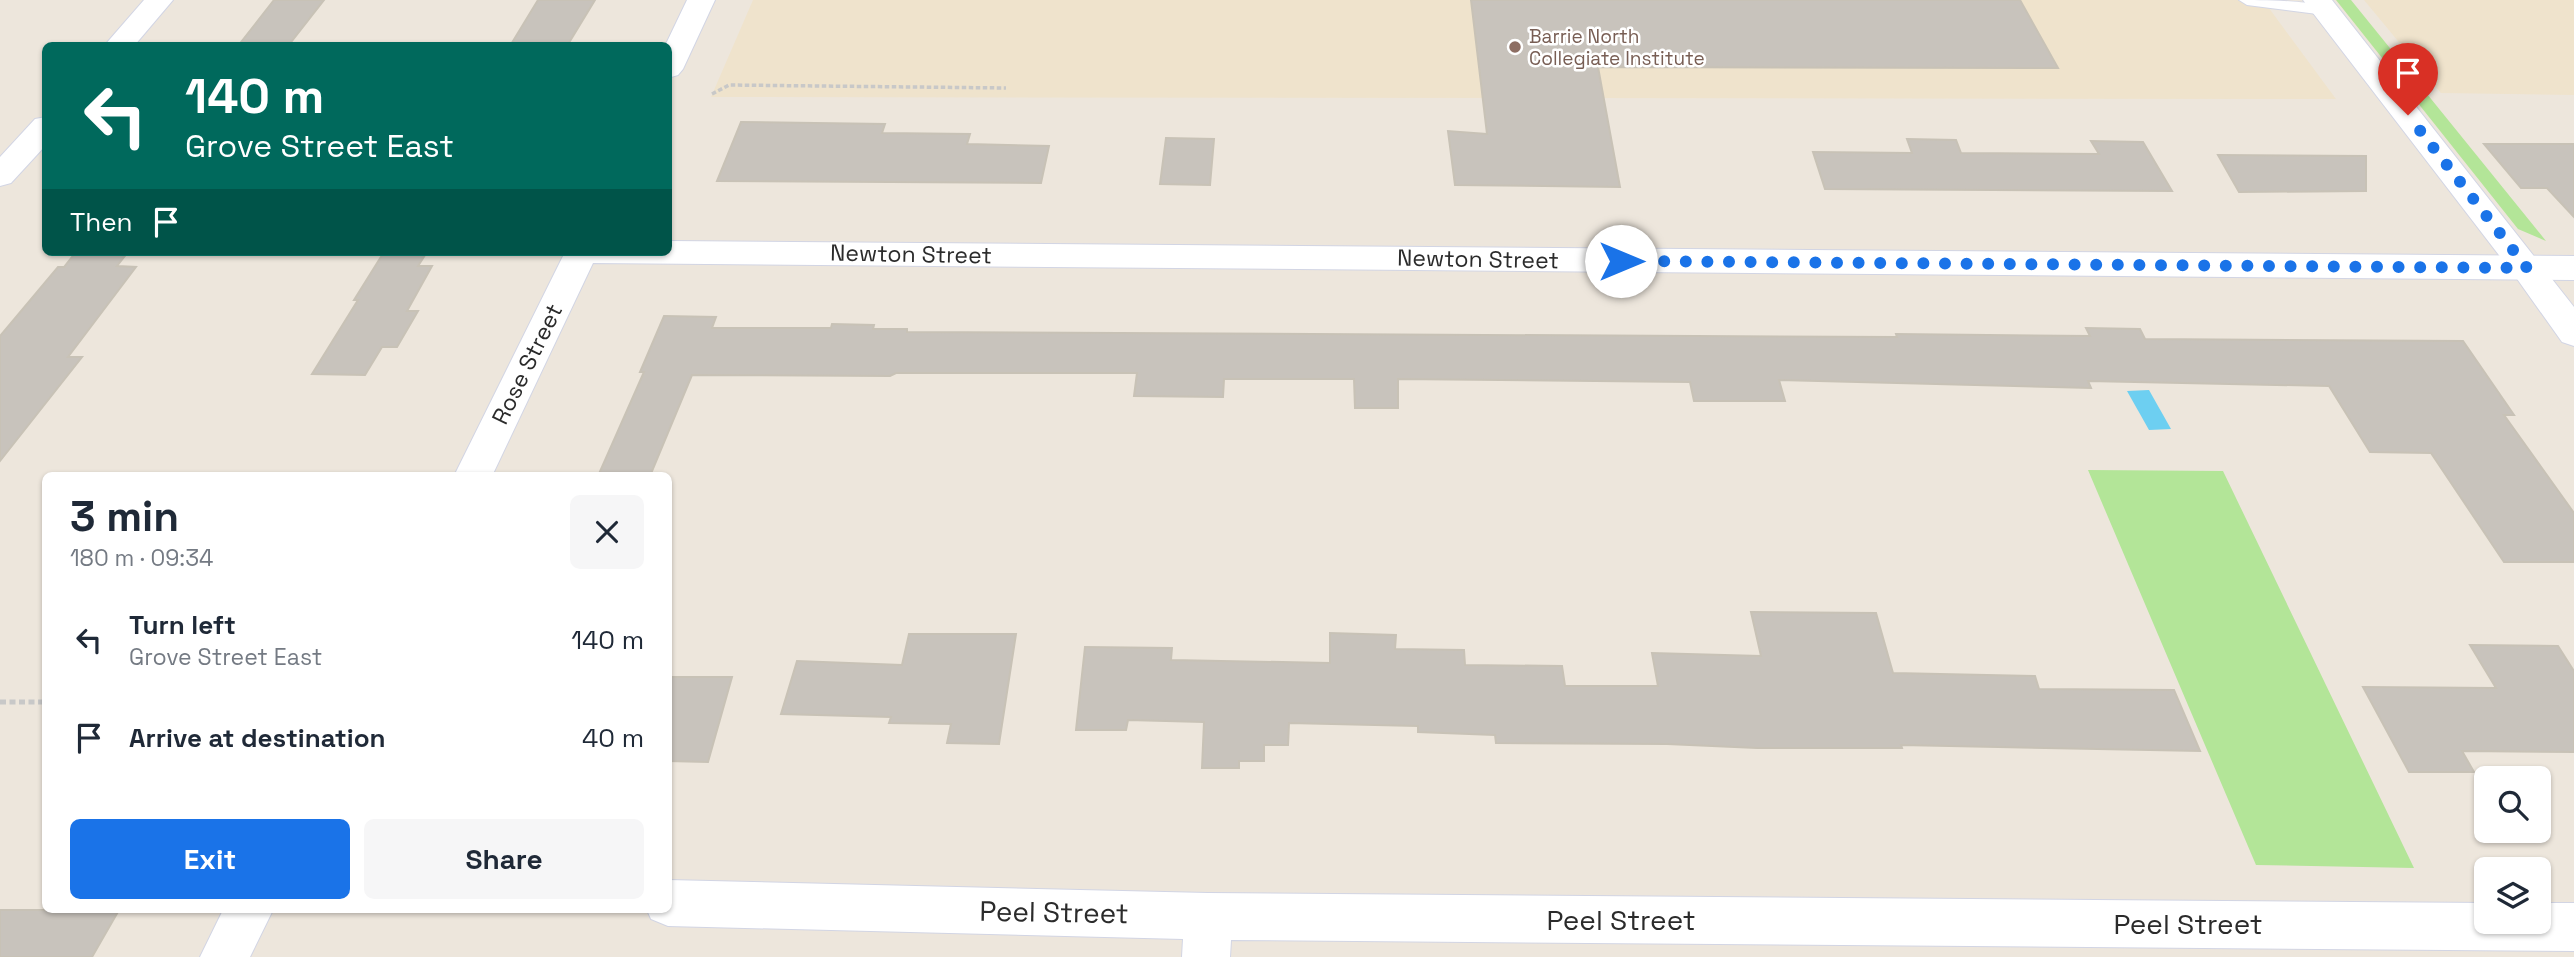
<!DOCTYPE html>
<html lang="en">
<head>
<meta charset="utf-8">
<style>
  :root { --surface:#fff; --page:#f6f6f7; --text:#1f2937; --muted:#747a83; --accent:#1a73e8 }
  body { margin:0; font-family:"Space Grotesk",sans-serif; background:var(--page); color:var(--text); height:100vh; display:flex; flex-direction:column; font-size:26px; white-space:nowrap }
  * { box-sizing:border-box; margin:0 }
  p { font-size:23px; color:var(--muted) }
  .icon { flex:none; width:38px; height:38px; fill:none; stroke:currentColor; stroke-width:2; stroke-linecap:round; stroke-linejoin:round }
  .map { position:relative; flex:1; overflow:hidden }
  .side { position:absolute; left:42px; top:472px; width:630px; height:441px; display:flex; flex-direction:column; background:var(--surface); border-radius:10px; box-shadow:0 2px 5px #0004 }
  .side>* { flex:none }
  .top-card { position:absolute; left:42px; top:42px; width:630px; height:214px; border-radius:10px; box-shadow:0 2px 5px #0004; background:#00695c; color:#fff; overflow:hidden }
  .fabs { position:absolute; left:2474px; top:766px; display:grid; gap:14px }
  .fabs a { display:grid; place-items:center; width:77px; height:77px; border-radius:10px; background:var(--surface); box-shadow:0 2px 5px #0004; font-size:35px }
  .pin { position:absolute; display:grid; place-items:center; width:60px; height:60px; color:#fff; margin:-72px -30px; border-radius:50% 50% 50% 0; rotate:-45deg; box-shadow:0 0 7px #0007 }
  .pin .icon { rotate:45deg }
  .me { position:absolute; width:77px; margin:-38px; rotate:90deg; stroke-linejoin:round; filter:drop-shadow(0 0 5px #0008) }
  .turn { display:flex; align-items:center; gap:24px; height:147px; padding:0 28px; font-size:32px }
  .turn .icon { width:91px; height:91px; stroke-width:2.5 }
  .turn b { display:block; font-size:49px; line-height:60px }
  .then { display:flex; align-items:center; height:66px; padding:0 28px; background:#0003; gap:14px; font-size:26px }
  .round { display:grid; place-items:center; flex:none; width:74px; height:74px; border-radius:10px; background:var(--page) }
  .summary { display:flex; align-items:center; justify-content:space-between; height:119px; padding:0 28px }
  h1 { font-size:42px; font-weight:800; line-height:52px }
  .primary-button { display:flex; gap:14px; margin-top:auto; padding:14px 28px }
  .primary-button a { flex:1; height:80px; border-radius:10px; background:var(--accent); color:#fff; font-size:28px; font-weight:800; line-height:80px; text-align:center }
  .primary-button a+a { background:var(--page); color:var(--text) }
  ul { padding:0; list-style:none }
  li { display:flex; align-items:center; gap:21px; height:98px; padding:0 28px }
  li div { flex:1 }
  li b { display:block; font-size:26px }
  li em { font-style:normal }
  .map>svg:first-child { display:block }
  .education { fill:#efe3cc }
  .green { fill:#b3e598 }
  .water { fill:#6dcff1 }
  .building { fill:#c8c3bc; stroke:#c8c2b6; stroke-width:2 }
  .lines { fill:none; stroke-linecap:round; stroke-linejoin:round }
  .service-casing { stroke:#d2d5e4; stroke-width:2 }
  .minor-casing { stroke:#d2d5e4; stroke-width:2 }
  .tertiary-casing { stroke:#d2d5e4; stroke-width:2 }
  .path-far1 { stroke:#c8c8c8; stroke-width:3.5; stroke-dasharray:4.5 2.5; stroke-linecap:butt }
  .path { stroke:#c8c8c8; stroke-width:5; stroke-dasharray:6 3.5; stroke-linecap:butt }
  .service { fill:#fff; fill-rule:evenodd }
  .minor { fill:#fff; fill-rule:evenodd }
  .tertiary { fill:#fff; fill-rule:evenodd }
  .route { stroke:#1a73e8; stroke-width:12; stroke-dasharray:0 21.6 }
  .education-dot { fill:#8d6e63; stroke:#fff; stroke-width:2.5 }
  .labels { text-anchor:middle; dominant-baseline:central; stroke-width:5; stroke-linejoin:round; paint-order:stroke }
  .far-education-label { font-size:19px; fill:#785e54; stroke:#fff; text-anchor:start }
  .street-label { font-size:23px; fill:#2b2b2b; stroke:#fff }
  .near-street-label { font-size:28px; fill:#2b2b2b; stroke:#fff }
</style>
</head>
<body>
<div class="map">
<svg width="2574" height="957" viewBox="0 0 2574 957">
  <rect width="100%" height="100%" fill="#ede6dc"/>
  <path class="education" d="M753,0H2263L2336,99L711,97Z
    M2364,0H2574V95L2441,93Z"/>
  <path class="green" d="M2336,0H2351L2546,241L2518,229Z
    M2088,470L2223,471L2414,868L2256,865Z"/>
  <path class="water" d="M2149,390L2171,429L2149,430L2127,391Z"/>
  <path class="building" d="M274,0H324L288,46H238Z
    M538,0H595L567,46H510Z
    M1471,0H2020L2058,68L1598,67L1620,187L1455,185L1448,131L1487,134Z
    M741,122L885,124L882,133L970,134L967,144L1049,146L1041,183L717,181Z
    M1166,138L1214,139L1210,185L1160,184Z
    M1907,139L1956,140L1961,153L2099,154L2091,141L2143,142L2172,191L1825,189L1813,152L1912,153Z
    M2484,144H2574V217L2547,188H2521Z
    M2218,155L2366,156V191L2239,192Z
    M76,252H128L117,266L136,267L68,357H82L0,461V336L58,267H64Z
    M384,252H427L418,266H432L407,311H418L397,347H382L365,375L312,374L358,300H354Z
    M664,316L716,317L712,328H831L832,324L874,325L873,329H907V332L1897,337L1896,334L2090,336L2086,328L2140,329L2145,339L2463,341L2514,415H2504L2574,513V562H2504L2431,453L2370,452L2329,386L2088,381L2091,388L1779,380L1785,401H1694L1690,382L1398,379V408H1355L1354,379H1224L1223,397L1134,396L1137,373H896L890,376L692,375L650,476H598L644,372H640Z
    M1751,612L1876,613L1893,673L2035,676L2039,689L2174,690L2200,751L1901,745L1902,748H1757L1667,744L1496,743L1495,735L1418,732V726L1289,723L1288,745H1264V761H1239V768H1202L1204,722L1128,720L1126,730H1076L1085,647L1172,648L1171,660L1330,663V633L1396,635L1395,649L1464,650L1465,665L1562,666L1565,686H1658L1652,653L1761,656Z
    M909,634H1016L999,744L947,743L951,724L889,723L891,717L781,714L797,661L902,665Z
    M2470,645L2558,646L2574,671V752L2462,751L2474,772H2409L2363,687L2496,688Z
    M668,677H732L708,762L668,761Z
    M0,910H119L92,957H0Z"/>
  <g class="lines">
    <defs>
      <path id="service" d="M2239,0C2260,0 2319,0 2333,10L2325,15L2247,5Z"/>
      <path id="minor" d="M144,0H173L134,46H104Z
        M687,0H715L683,69L678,75L668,78V46H665Z
        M46,117V145L11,183L0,186V157L35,119Z
        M668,241L2574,256V280L593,263L492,476H454L565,252H668Z
        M668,880L1208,893L2487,903V922H2539V903H2574V951L1231,940L1230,957H1182L1183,939L668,926L651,919L647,910H668Z
        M223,910H273L250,957H200Z"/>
      <path id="tertiary" d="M2303,0H2332L2574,307V346L2562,342L2515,276Z"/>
    </defs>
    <use href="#service" class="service-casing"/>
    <use href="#minor" class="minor-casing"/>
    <use href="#tertiary" class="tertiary-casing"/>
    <path class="path-far1" d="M712,94L729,85L1006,88"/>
    <path class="path" d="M0,702H46"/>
    <use href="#service" class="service"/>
    <use href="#minor" class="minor"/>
    <use href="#tertiary" class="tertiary"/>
  </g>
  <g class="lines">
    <path class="route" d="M1621,261L2527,268L2408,115"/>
  </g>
  <circle class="education-dot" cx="1515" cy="47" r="7"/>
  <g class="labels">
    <g class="far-education-label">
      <text x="1529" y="36">Barrie North<tspan x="1529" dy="22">Collegiate Institute</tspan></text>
    </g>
    <g class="street-label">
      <text transform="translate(911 254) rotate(1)">Newton Street</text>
      <text transform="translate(1478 259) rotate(1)">Newton Street</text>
      <text transform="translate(527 364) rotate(-64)">Rose Street</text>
    </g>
    <g class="near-street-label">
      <text transform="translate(1054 912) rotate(1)">Peel Street</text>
      <text x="1621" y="920">Peel Street</text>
      <text x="2188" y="924">Peel Street</text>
    </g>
  </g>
</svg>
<div class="fabs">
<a><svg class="icon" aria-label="search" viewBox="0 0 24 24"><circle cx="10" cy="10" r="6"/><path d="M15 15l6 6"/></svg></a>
<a><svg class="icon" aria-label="layers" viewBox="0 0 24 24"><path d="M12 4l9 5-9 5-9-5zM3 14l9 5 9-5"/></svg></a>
</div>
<div class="pin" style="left:2408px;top:115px;background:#d93025"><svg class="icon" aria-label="arrive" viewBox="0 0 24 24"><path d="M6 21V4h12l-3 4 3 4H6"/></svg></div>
<svg class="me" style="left:1621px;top:261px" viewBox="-20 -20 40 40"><circle r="19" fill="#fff"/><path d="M0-13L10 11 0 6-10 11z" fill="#1a73e8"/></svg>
<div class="top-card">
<div class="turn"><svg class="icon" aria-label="left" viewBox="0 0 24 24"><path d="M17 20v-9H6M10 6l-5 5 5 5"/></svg><div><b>140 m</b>Grove Street East</div></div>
<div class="then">Then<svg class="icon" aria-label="arrive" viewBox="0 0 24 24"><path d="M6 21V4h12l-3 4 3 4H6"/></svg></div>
</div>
<section class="side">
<div class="summary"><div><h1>3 min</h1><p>180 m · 09:34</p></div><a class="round"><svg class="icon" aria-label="close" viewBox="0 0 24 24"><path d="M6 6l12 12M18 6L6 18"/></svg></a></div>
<ul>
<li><svg class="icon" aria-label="left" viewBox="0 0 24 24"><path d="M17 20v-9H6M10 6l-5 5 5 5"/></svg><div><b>Turn left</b><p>Grove Street East</p></div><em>140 m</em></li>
<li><svg class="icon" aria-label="arrive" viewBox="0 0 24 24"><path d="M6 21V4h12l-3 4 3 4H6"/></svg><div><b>Arrive at destination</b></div><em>40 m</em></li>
</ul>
<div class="primary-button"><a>Exit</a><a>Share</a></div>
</section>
</div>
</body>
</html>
